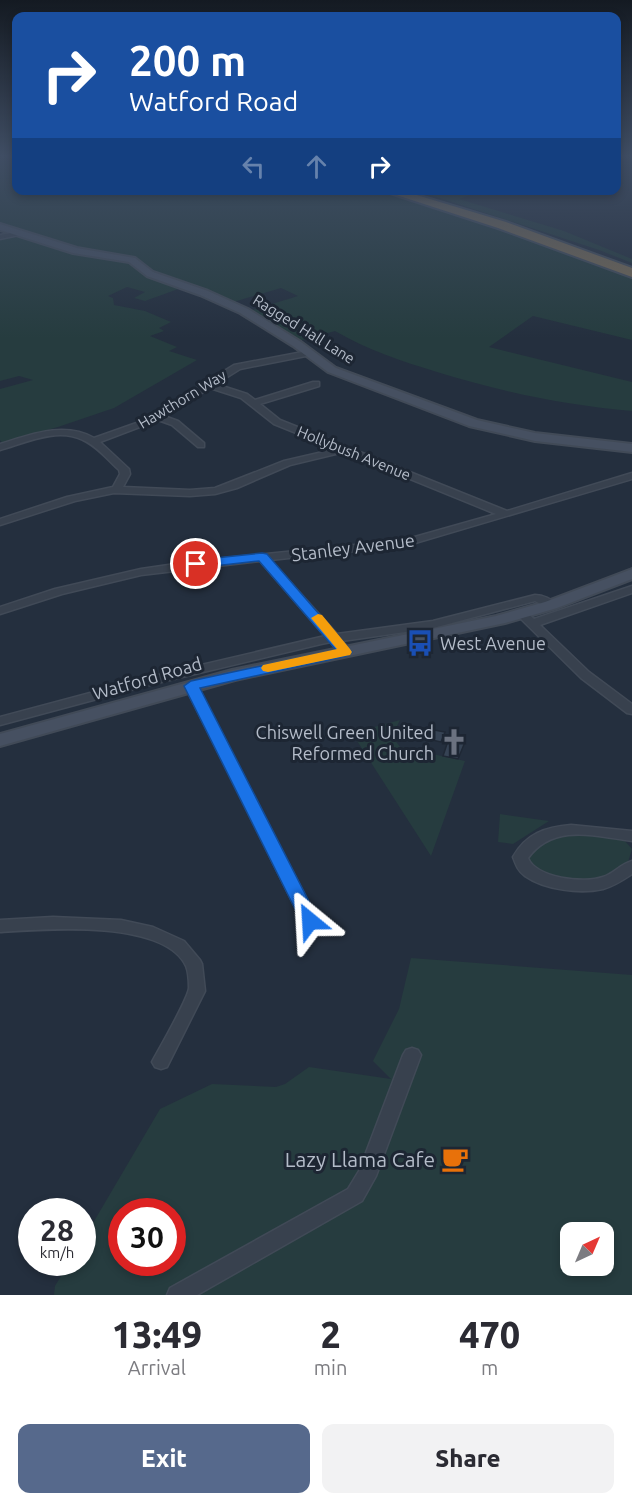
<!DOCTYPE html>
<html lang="en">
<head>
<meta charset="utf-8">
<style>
  :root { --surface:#fff; --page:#f2f2f3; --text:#2b2b33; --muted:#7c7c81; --accent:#56698c }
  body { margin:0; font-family:Ubuntu,sans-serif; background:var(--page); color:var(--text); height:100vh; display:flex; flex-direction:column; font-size:22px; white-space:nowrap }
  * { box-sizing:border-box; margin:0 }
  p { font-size:20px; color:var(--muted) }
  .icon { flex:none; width:33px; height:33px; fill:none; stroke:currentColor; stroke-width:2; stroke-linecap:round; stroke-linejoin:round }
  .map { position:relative; height:1295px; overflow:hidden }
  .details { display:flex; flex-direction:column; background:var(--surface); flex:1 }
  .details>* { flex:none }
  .guide { position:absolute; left:12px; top:12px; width:609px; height:183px; border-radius:12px; box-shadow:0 3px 9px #0003; background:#1a4fa0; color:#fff; overflow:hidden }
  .needle { width:39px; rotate:44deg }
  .tools { position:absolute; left:560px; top:1222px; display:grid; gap:12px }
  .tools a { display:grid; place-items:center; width:54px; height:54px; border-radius:12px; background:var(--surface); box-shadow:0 3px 9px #0003; font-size:30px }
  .speed { position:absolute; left:18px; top:1198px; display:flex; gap:12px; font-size:30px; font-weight:700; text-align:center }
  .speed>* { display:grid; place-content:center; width:78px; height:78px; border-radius:50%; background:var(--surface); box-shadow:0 3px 9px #0003; line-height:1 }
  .speed small { font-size:15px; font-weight:400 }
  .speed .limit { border:9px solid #d22; background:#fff; color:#111 }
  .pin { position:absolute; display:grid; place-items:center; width:51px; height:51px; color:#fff; margin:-26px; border:3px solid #fff; border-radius:50%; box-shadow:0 2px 6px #0007 }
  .me { position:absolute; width:66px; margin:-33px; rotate:333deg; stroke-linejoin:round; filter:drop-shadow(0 0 4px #0008) }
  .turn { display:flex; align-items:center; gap:21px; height:126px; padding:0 18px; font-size:27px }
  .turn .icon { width:78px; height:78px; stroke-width:2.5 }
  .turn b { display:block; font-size:42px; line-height:51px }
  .lanes { display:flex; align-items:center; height:57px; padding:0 18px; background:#0003; justify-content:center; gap:30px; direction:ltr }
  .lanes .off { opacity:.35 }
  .eta { display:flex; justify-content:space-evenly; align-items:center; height:102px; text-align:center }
  .eta b { font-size:36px; font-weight:800; line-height:42px }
  .cta { display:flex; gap:12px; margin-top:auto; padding:12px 18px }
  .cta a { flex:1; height:69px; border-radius:12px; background:var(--accent); color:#fff; font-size:24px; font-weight:800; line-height:69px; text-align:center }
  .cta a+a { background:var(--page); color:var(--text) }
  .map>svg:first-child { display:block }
  .green { fill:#263c3f; fill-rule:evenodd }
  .building { fill:#364354; stroke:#1f2835; stroke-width:1.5 }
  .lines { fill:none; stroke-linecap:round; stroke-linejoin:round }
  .street-casing { stroke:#414a57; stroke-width:3 }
  .secondary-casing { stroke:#414a57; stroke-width:4 }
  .highway-casing { stroke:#434c59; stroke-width:4 }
  .street { fill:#38414e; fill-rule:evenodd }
  .secondary { fill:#465061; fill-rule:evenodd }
  .highway { fill:#746855; fill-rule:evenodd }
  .route { fill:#1a73e8; stroke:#114b97; stroke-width:1.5 }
  .slow { fill:#f59e0b }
  .labels { text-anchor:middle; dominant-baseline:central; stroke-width:6; stroke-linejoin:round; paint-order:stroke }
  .far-street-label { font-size:15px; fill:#b4bcc9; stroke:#1d2633 }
  .street-label { font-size:18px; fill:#b4bcc9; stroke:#1d2633 }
  .poi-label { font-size:18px; fill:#b4bcc9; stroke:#1d2633; text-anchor:start }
  .near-poi-label { font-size:21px; fill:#b4bcc9; stroke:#1d2633; text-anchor:end }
</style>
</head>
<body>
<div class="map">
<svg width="632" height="1295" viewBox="0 0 632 1295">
  <rect width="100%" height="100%" fill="#242f3e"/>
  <path class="green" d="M0,157H16V190L375,191L501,228L632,277V340L533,316L489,347L632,382V411C565,405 502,392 437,372C401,361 368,350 335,331L299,341L249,311L298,296L281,288L230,303L159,276L136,260L62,245L0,225Z
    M418,191H467L473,194L459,199L564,231L632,259V263L599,250Z
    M18,237L74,252L129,262L148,277L181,288L145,301L134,298L145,292L127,287L108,296L113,298L114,305L145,311L171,322L159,328L164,331L150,336L177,347L169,351L197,360L114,408L58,427L2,443L0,440V389L33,380L19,376L0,381V239Z
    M400,720L392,736L400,747L465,761L431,856L352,733Z
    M500,814L549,821L513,844L498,842Z
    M576,833L617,838L624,840L632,849L628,862L613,874L586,882L546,876L528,861V856L546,839Z
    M411,958L632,975V1295H54L55,1286L69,1263H82L83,1240L160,1109L212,1084L276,1087L285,1084L309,1067L391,1079L373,1061L399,1009ZM122,1212H172V1263H122ZM570,1233H603V1266H570Z"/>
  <path class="building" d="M413,726L445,732L441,742L409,735Z
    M449,738L465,742L458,759L443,756Z"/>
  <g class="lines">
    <defs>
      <path id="street" d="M17,232L19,233V235L0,239V235Z
        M308,351H311V355L240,369L216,384L247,394L255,400L313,382H319V386L260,404L280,420L507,511L632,473V479L405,546L270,560L337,634L433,621L535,595C543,595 552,599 557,605L555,607H547L535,601L433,628L342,641L352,652L346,656L342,655L331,642L321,644L153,684L0,725V717L150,677L325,636L260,561L141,575L62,594L0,614V607L55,589L141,569L196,561L404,540L496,514L344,452L290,465L237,488L215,494L190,496L114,493L75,501L0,525V519L67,497L113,487L120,474L119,470C108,460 97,446 83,440C57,427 25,443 0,450V444C30,435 64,421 94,438L145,420L234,365ZM210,388L241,398L274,424L336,449L284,461L215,488L190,490L123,487L130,474L129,469L100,442L158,420L172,425L198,447H204V443L178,421L164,416Z
        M632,586V593L540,625L589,672L632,704V714L627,713L581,678L516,614L518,612H526L534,619Z
        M191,682L197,686L318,921L315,925L310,927L305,925L302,921L185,686Z
        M571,825L632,831V841C595,836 554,823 528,858C536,878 584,884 603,877C613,874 621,864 632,861V874C623,880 614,886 603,889C580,894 545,890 525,876C518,871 516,865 513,857C526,834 545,827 571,825Z
        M53,917L121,920L153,927L184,941L200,960L202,964L205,991L167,1067L161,1069L155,1067L152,1062C159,1049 188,999 189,988C189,982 188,971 186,966C164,919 43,929 0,932V920Z
        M412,1048L418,1050L421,1055L376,1176L362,1201L197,1295H167L170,1288L348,1189L359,1171L403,1055L406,1050Z"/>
      <path id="secondary" d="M0,224L77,248L135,258L153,272L208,291L248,309L301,342L336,368L477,420L535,433L632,444V452L535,441L469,426L328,372L293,346L240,313L200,295L147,276L129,262L73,253L0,230Z
        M632,569V579L557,608L505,623L235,680L0,746V734L232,670L496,616L545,602Z"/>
      <path id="highway" d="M381,190H400L506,222L632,268V277L498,228Z"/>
    </defs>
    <use href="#street" class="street-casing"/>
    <use href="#secondary" class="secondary-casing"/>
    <use href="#highway" class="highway-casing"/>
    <use href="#street" class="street"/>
    <use href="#secondary" class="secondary"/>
    <use href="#highway" class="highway"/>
  </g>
  <linearGradient id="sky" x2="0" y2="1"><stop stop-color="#141a22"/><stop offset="0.46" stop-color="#3f4d63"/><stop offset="1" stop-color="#3f4d63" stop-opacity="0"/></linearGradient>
  <rect width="632" height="338" fill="url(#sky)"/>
  <path class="route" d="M262,553L267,554L352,652L346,656L200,688L319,921L316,926L310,928L304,926L301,921L184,686L191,681L336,650L259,561L196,568L189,564L196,560Z"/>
  <path class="slow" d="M318,614L322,615L350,649L352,652L350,655L268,672L263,671L261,668L263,665L337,649L311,618Z"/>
  <defs>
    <symbol id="bus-bare" viewBox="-9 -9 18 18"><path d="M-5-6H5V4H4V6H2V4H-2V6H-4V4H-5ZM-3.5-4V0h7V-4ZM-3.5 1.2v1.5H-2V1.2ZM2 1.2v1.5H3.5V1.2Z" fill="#1a4fb4" stroke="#1d2633" stroke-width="2.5" paint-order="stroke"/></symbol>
    <symbol id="church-bare" viewBox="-9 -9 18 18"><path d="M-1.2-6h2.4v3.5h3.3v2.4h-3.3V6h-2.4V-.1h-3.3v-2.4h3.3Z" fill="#6b7280" stroke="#1d2633" stroke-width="2.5" paint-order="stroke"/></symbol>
    <symbol id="cafe-bare" viewBox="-9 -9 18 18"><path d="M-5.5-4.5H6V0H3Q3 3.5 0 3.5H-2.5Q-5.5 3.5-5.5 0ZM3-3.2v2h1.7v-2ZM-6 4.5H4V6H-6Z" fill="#e8710a" stroke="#1d2633" stroke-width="2.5" paint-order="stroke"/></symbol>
  </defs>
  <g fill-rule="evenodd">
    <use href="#bus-bare" x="401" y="624" width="38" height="38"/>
    <use href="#church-bare" x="435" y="723" width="38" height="38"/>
    <use href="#cafe-bare" x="436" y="1140" width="38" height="38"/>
  </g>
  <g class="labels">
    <g class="far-street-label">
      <text transform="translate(304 329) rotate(32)">Ragged Hall Lane</text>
      <text transform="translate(182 399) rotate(-31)">Hawthorn Way</text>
      <text transform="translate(354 453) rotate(22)">Hollybush Avenue</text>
    </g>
    <g class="street-label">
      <text transform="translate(353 547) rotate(-7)">Stanley Avenue</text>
      <text transform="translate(147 678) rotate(-16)">Watford Road</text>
    </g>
    <g class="poi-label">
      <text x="440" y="643">West Avenue</text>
      <text x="434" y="732" text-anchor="end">Chiswell Green United<tspan x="434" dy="21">Reformed Church</tspan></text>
    </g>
    <g class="near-poi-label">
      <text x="435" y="1159">Lazy Llama Cafe</text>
    </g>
  </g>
</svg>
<div class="tools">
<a><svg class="needle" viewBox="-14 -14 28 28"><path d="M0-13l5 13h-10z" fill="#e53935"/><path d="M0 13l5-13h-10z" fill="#7c7c81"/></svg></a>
</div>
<div class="speed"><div>28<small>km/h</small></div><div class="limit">30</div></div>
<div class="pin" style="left:196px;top:564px;background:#d93025"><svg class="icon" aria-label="arrive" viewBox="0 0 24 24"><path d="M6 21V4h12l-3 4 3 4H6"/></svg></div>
<svg class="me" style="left:310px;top:921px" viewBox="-20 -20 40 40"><path d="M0-17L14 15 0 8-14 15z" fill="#1a73e8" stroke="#fff" stroke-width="4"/></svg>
<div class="guide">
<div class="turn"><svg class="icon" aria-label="right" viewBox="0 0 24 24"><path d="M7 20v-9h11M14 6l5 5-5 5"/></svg><div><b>200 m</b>Watford Road</div></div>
<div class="lanes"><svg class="icon off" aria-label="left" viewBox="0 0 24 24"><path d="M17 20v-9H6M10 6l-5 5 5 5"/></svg><svg class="icon off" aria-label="ahead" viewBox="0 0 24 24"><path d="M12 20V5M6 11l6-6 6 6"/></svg><svg class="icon" aria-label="right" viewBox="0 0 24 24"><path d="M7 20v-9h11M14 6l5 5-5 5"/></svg></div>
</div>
</div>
<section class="details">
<div class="eta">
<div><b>13:49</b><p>Arrival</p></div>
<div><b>2</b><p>min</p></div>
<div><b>470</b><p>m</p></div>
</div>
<div class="cta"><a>Exit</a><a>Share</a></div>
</section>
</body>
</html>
